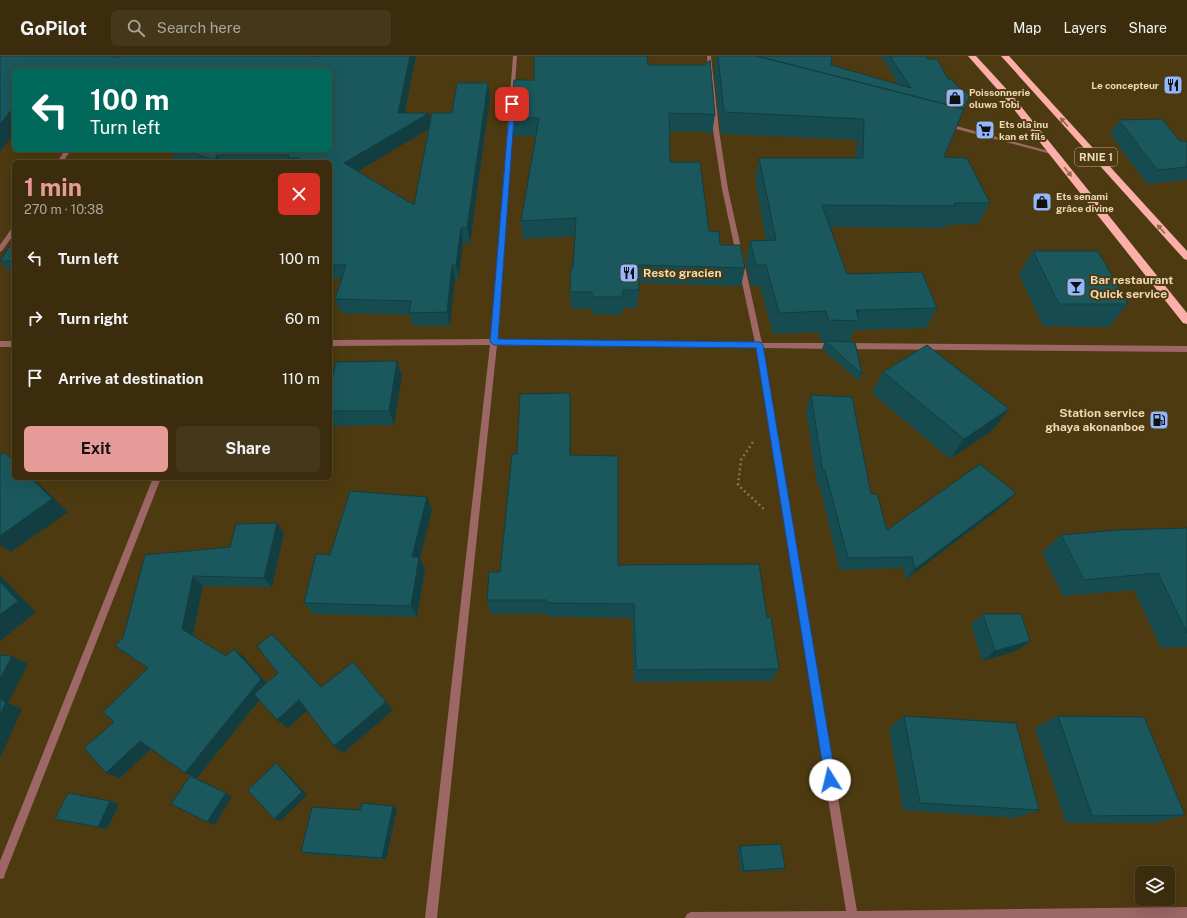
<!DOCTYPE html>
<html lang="en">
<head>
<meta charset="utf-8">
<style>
  :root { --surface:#3a2c0c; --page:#45381a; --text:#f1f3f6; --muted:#aba79d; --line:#54482d; --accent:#e69b98 }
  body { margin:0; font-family:"Public Sans",sans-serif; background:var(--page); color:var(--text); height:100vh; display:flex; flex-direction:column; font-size:15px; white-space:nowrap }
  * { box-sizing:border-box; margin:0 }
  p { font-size:13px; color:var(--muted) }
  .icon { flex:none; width:22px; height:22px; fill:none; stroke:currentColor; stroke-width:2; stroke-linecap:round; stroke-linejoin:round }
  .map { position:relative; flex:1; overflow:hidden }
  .sheet { position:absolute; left:12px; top:104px; width:320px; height:320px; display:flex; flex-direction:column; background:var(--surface); border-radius:6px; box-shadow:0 4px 16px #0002,0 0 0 1px var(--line) }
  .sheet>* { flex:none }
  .guide { position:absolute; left:12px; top:12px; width:320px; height:84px; border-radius:6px; box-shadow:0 4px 16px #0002,0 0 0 1px var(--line); background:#00695c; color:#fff; overflow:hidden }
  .controls { position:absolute; left:1135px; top:810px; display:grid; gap:8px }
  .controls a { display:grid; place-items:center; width:40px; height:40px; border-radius:6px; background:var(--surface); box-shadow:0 4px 16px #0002,0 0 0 1px var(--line); font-size:20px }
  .pin { position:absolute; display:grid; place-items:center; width:34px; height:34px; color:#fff; margin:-17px; border-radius:8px; box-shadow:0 2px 6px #0006 }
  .me { position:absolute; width:44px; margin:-22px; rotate:351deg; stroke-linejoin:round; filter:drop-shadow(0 0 3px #0008) }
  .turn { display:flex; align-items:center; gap:14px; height:84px; padding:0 12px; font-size:18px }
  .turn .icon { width:52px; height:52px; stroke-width:2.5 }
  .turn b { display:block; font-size:28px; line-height:34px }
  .round { display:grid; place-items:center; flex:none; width:42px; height:42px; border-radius:6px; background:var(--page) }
  .overview { display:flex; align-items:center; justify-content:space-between; height:68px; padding:0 12px }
  h1 { font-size:24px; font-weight:700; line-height:30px; color:var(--accent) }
  .action { display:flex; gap:8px; margin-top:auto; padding:8px 12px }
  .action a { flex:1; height:46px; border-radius:6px; background:var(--accent); color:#111; font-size:16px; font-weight:700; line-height:46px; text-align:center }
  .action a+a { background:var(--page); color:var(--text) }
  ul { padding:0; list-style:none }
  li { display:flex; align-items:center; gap:12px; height:60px; padding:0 12px }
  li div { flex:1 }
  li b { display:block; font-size:15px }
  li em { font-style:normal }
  header { display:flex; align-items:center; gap:24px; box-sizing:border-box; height:56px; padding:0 20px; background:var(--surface); border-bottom:1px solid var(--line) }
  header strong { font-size:19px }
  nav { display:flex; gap:22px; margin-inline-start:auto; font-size:14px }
  .search { width:280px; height:36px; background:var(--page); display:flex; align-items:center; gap:10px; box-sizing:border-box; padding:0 14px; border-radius:6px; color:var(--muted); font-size:15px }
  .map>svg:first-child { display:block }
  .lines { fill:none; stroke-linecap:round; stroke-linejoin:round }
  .path { stroke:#87744c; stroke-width:2.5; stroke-dasharray:2 3; stroke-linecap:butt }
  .lane { fill:#9c6764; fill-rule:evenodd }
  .street { fill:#9c6764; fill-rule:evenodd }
  .highway { fill:#fcaea9; fill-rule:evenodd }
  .wall { fill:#164c50; fill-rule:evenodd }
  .shaded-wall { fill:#123e41 }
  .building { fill:#1a585d; stroke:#123e41 }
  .oneway { fill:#93684d }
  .route { fill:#1a73e8; stroke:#114b97 }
  .labels { text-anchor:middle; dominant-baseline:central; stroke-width:4; stroke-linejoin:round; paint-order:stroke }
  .far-poi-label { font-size:10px; font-weight:bold; fill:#ecd9b5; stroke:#4d3a10; text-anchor:start }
  .shield { fill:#4d3a10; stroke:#bca984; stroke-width:1 }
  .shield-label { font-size:11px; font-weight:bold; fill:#ecd9b5 }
  .poi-label { font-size:12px; font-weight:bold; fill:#ecd9b5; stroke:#4d3a10; text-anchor:start }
</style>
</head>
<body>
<header>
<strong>GoPilot</strong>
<div class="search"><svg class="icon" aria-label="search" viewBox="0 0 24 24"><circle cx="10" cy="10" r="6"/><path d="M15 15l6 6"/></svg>Search here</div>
<nav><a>Map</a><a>Layers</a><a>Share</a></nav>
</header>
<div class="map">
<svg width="1187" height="862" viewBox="0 0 1187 862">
  <rect width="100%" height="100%" fill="#4d3a10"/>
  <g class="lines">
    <path class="path" d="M753,386L741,404L738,429L765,454"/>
    <path class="lane" d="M945,68H949L1056,97L1051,98L945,70Z"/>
    <path class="street" d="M513,0H517L498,284L755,287L722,133L713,74L707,0H711L719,74L728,133L762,287H834L837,290L834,293L763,292L857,855L1187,851V862H685L687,858L691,856L846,855L756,292L497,289L437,862H425L490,289L330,290V284L491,283Z
      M65,94H71L63,106H57Z
      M14,171V178L2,195L0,196V189L12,172Z
      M0,285H14V291H0Z
      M846,287L1187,290V296L846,293L843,290Z
      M153,422H161L5,818L4,822L0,823V805Z"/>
    <path class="highway" d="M968,0H976L1011,38L1187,257V268L1183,267L1005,42Z
      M1001,0H1009L1187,195V204L1184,203Z"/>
  </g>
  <path class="wall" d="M0,0H416L404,57L431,63L452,57L490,41L470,187H463L459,223H455L450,270H413L410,259L341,257L335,243L341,223H330V106H183L174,103L169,94H330V14H14V77L0,96ZM429,73L414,149L358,115L410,84Z
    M716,0H832L831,9L899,29L881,0H926L927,3L948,23L944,101L990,147L978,168L946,169L945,172L830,171L847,218L937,252L926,272L854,274L850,285H820L819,276L773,278L760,230H751L746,206L750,185L766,184L755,124L759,102H856L857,84L721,78L714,15Z
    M648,9L715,59L712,77L692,75V76L669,75L670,106L709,175L720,189L745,212L741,230L638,227L639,234L637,252H623L622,259L592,258V253H571L570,236L573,211L575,180L523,183L521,165L536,80H513L511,62L534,24Z
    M1119,64L1179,84L1187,86V124L1147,128L1110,78Z
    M14,184V220L0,205Z
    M1033,195L1128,248L1109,271L1043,270L1019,218Z
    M825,285L862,318L859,325L822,293Z
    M397,305L402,320L394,369L332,370L330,366V332Z
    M883,316L993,374L950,403L872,337Z
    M570,337L571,356V399L618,509L767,561L779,613L771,625L634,626L632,562L549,561L548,558H491L487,544L500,516L517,398Z
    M811,339L871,438L887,474L1016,437L1004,449L905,524L903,512L840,514L819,428H817L806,354Z
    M427,441L432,454L420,503L425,513L417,561L313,558L304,547L330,499Z
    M277,467L284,477L272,531L203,530L193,580L226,600L234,593L244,601L266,627L278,617L282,588L322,631L393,654L343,697L307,654L288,672L277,664L259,644L197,722L185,717L151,693L120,722L106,717L114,666L148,612L123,582L145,499L230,491Z
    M1187,472V591L1161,592L1134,534L1063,540L1042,496L1061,479Z
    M983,558L1030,585L1016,595L982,605L971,568Z
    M904,660L1039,754L1015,762L903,754L889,672Z
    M1058,660L1185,759L1154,767H1066L1035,672Z
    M110,745L119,748L107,773L65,765L55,763Z
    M397,753L386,804L307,798L301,796L360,754Z
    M740,790L785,812L781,814L741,816L737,792Z"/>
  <path class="shaded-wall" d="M410,0H416L402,71L398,57Z
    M488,27L490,41L470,187L467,172Z
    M14,51V77L0,96V68Z
    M429,57L432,71L348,121L344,107Z
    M217,99L221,106H216L215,104Z
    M461,172L463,187L459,223L456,209Z
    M452,209L455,223L450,270L447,256Z
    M856,254H860L855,265Z
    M397,305L402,320L394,369L389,355Z
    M570,337L571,356V417L570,399Z
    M1009,353L993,374L950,403L964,383Z
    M31,422H33L68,456L11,496L0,489V480Z
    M1016,437L1004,449L905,524L915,513Z
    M427,441L432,454L420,503L425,513L417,561L411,550L412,501Z
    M277,467L284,477L272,531L264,522Z
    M0,519L36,556L0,585Z
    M193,520L203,530L192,582L182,573Z
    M272,578L282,588L330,640L321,631Z
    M1030,585L1016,595L982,605L995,595Z
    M234,593L244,601L270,631L197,722L185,717Z
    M12,600L28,608L8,647L22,653L0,702V623Z
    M299,644L309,653L288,672L277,664Z
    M386,646L393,654L343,697L334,690Z
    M140,685L153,691L120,722L106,717Z
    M276,707L281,711L307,739L280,765L274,763Z
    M198,723L232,740L215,769L207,766Z
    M110,745L119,748L107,773L98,771Z
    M393,750L397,753L386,804L382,802Z"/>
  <path class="building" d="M0,0H111V1H119V0H313V1L319,0H410L398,57H429L344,107L414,149L432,57H452L457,27H488L467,172H461L456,209H452L447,256L409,257L411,245L335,243L346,209H330V106H298L300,102H288L289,99H217L215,104L183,94H330V14H130L131,13L14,14V51L0,68Z
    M534,0H647L648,9H705L710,4L715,59L694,57V58L669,57L670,106H700L709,175L719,176L720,189H740L745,212L638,209L639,234H623V241H592V236H570L571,211H573L576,162L521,165L539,62H511L514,24H534Z
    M718,0H757L964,53L944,101L967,102L990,147H954L955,150L822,149L847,218L922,216L937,252L860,254H856L859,265L828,264L826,255L779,257L766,209H756L750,185L776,184L759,102H863L864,63L724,56Z
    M757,0H832L831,9L911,32L890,0H926L927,3H937L948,23H952L955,28L970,39L964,53Z
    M1162,63L1179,84L1187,86V111L1157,114L1119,64Z
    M14,184V205H0Z
    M1033,195H1098L1128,248H1059Z
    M825,285L855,286L862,318Z
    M927,289L1009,353L964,383L883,316Z
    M397,305L389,355H330V332L336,306Z
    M570,337V399L618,400V509L759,508L767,561H771L779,613L636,614L634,548L547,547V544H487L489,516H500L512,398H517L520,338Z
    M811,339L852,341L871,438H877L887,474L980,408L1016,437L915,513L912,501L848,502L825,415H823Z
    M4,396L14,406V422H31L52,443L0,480V399Z
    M350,435L427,441L412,501H419L411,550L304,547L316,498L330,499Z
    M277,467L264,522L193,520L182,573L226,600L234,593L261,623L185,717L140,685L106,717L84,692L114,666L103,656L148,612L115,590L123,582L145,499L230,491L236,468Z
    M1187,472V577L1158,517L1084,524L1061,479L1117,474Z
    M0,526L18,545L0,559Z
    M983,558H1021L1030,585L995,595Z
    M272,578L321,631L353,606L386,646L334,690L299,644L277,664L254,638L278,617L257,590Z
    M0,599L12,600L0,623Z
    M0,643L6,646L0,659Z
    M904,660L1016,667L1039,754L920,747Z
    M1058,660L1144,661L1185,759L1092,760Z
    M276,707L302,736L274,763L248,734Z
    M190,720L226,737L207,766L171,748Z
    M68,737L110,745L98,771L55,763Z
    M362,747L393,750L382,802L301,796L312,751L360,754Z
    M781,788L785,812L744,815L740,790Z"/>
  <defs><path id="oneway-solid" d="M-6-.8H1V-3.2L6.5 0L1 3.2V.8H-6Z"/></defs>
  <g class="oneway">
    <use href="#oneway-solid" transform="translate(1064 66) rotate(-132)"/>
    <use href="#oneway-solid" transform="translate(1068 116) rotate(51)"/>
    <use href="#oneway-solid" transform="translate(1161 173) rotate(-132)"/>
  </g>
  <path class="route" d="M510,46L515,48L498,283L760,286L763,289L836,724L835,728L830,729L826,728L825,724L756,292L494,289L490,286Z"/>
  <defs>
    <symbol id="restaurant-square" viewBox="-11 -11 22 22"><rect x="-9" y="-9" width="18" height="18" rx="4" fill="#93b7fd" stroke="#4d3a10"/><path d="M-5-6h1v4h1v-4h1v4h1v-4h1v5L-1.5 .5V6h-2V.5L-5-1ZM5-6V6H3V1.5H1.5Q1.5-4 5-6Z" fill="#111"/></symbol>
    <symbol id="shop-square" viewBox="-11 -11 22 22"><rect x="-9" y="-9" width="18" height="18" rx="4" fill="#93b7fd" stroke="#4d3a10"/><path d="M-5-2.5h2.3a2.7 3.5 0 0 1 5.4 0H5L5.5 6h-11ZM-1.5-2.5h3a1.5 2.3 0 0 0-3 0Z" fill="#111"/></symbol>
    <symbol id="supermarket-square" viewBox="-11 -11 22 22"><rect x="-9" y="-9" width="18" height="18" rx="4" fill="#93b7fd" stroke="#4d3a10"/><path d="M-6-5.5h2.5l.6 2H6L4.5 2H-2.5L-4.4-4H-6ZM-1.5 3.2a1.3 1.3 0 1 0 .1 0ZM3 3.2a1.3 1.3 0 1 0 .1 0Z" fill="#111"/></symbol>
    <symbol id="bar-square" viewBox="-11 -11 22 22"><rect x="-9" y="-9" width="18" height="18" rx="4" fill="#93b7fd" stroke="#4d3a10"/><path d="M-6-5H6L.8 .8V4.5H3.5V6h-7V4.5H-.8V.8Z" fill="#111"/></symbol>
    <symbol id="fuel-square" viewBox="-11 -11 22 22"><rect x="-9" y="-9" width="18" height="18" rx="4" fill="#93b7fd" stroke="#4d3a10"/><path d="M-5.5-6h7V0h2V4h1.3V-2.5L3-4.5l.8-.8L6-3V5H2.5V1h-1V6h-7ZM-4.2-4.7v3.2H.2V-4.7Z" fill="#111"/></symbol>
  </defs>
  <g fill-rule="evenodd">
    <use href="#restaurant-square" x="1162" y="18" width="22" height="22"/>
    <use href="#shop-square" x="944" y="31" width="22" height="22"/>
    <use href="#supermarket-square" x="974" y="63" width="22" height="22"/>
    <use href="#shop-square" x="1031" y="135" width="22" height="22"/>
    <use href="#restaurant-square" x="618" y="206" width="22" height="22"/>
    <use href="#bar-square" x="1065" y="220" width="22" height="22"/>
    <use href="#fuel-square" x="1148" y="353" width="22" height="22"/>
  </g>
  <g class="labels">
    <g class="far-poi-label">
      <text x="1159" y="29" text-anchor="end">Le concepteur</text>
      <text x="969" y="36">Poissonnerie<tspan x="969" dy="12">oluwa Tobi</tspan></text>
      <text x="999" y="68">Ets ola inu<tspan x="999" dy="12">kan et fils</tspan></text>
      <text x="1056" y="140">Ets senami<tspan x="1056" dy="12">grâce divine</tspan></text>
    </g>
    <rect class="shield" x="1075" y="92" width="42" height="18" rx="3"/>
    <g class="shield-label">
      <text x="1096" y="101">RNIE 1</text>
    </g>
    <g class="poi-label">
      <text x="643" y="217">Resto gracien</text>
      <text x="1090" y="224">Bar restaurant<tspan x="1090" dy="14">Quick service</tspan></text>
      <text x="1145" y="357" text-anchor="end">Station service<tspan x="1145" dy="14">ghaya akonanboe</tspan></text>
    </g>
  </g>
</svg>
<div class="controls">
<a><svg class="icon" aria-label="layers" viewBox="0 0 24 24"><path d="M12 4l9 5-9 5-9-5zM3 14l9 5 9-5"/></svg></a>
</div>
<div class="pin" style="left:512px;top:48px;background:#d93025"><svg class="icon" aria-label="arrive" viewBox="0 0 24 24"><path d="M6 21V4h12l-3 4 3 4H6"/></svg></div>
<svg class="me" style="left:830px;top:724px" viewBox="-20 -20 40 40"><circle r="19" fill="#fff"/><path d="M0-13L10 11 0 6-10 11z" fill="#1a73e8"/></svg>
<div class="guide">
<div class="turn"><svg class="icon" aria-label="left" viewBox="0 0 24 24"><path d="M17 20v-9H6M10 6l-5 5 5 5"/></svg><div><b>100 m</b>Turn left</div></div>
</div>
<section class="sheet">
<div class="overview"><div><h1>1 min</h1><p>270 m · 10:38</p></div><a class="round" style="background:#d93025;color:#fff"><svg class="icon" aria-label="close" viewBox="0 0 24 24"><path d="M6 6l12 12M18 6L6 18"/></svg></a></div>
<ul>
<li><svg class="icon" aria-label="left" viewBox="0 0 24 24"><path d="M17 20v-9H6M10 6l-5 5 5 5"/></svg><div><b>Turn left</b></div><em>100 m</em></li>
<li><svg class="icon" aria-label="right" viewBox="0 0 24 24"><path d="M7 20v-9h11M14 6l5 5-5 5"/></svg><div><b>Turn right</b></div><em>60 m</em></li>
<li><svg class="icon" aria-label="arrive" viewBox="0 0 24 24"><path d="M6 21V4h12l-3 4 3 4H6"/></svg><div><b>Arrive at destination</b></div><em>110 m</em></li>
</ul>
<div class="action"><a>Exit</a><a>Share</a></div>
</section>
</div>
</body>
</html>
